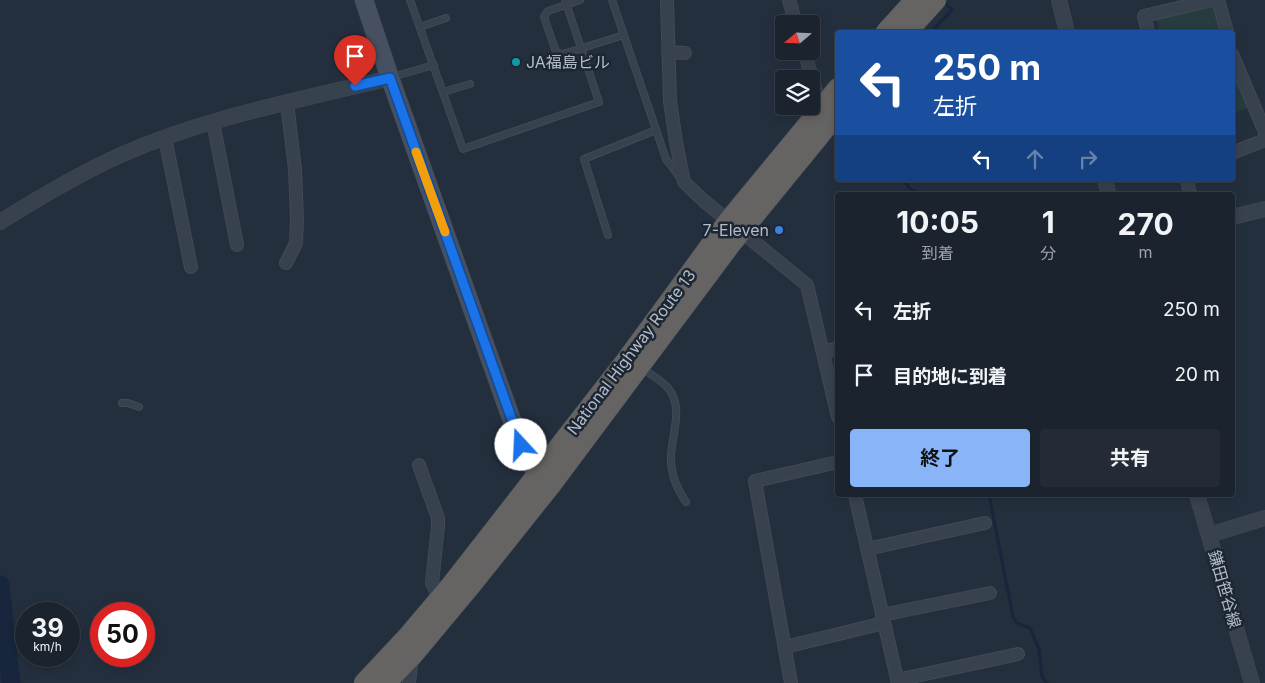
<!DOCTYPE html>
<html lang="ja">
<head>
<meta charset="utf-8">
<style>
  :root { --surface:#1b232e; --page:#242b36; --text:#f1f3f6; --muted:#a0a4aa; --line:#39404a; --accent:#8ab4f8 }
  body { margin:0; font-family:Inter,"Noto Sans JP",sans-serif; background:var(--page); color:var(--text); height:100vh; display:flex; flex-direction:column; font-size:19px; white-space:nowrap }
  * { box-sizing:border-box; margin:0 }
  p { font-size:16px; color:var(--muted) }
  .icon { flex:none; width:28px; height:28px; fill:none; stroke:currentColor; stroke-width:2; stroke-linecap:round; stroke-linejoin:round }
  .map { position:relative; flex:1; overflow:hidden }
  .sheet { position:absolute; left:835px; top:192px; width:400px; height:305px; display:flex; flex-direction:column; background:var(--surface); border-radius:5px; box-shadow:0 2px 8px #0003,0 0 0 1px var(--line) }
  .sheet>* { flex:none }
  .hud { position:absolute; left:835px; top:30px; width:400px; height:152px; border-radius:5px; box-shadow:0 2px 8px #0003,0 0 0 1px var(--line); background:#1a4fa0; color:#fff; overflow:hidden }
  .needle { width:32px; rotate:251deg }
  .buttons { position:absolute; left:775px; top:15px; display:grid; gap:10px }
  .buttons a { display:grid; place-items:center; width:45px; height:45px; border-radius:5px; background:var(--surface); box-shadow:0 2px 8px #0003,0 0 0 1px var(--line); font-size:25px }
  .speed { position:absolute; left:15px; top:602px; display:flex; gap:10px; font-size:25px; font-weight:700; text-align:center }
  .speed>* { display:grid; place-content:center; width:65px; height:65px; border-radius:50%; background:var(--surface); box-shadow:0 2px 8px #0003,0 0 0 1px var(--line); line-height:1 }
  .speed small { font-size:12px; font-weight:400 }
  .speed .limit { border:8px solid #d22; background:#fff; color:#111 }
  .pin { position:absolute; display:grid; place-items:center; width:42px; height:42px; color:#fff; margin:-51px -21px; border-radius:50% 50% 50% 0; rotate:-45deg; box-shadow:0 0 5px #0007 }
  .pin .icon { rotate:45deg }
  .me { position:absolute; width:55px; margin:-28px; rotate:340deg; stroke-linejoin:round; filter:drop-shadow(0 0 4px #0008) }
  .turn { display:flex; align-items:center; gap:18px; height:105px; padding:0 15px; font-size:22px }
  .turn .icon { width:65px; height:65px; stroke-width:2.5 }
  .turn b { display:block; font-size:35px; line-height:42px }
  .lanes { display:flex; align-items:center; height:48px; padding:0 15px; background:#0003; justify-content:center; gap:25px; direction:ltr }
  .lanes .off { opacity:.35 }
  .eta { display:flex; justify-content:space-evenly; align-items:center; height:85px; text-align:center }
  .eta b { font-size:30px; font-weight:700; line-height:35px }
  .action { display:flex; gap:10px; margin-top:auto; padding:10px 15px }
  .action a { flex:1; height:58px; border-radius:5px; background:var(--accent); color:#111; font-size:20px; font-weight:700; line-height:58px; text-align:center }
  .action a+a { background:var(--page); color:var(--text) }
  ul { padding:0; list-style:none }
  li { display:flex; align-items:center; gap:15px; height:65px; padding:0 15px }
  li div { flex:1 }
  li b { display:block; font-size:19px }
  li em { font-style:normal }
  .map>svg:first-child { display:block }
  .green { fill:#263c3f }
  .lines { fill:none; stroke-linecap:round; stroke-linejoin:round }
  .stream { stroke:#17263c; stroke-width:3 }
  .river { stroke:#17263c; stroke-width:19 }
  .service-casing { stroke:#414a57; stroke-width:8 }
  .minor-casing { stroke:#414a57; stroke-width:14 }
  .tertiary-casing { stroke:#414a57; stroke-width:16 }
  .secondary-casing { stroke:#414a57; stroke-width:19 }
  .trunk-casing { stroke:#434c59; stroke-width:21 }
  .service { stroke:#38414e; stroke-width:6 }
  .minor { stroke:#38414e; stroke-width:12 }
  .tertiary { stroke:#38414e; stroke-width:15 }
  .secondary { stroke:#465061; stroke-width:18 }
  .trunk { stroke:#656462; stroke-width:20 }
  .route-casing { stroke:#114b97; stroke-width:12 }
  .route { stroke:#1a73e8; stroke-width:9 }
  .slow { stroke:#f59e0b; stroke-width:9 }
  .culture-dot { fill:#0f9aa8; stroke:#1d2633; stroke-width:2 }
  .shop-dot { fill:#3f7fe0; stroke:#1d2633; stroke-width:2 }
  .labels { text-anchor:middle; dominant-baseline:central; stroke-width:5; stroke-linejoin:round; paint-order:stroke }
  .poi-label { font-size:16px; fill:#b4bcc9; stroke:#1d2633; text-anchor:start }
  .street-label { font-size:16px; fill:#b4bcc9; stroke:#1d2633 }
</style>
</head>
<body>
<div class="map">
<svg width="1265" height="683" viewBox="0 0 1265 683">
  <rect width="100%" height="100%" fill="#242f3e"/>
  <path class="green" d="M1216,2L1225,32H1160L1156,16Z
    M1232,60L1251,107L1233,113H1232Z"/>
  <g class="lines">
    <path class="stream" d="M931,32L952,10L943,1
      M904,180L909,188L923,195
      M989,495L1013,617L1017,623L1030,628L1039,649L1042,677L1047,683"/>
    <path class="river" d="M0,585L11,683"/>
    <defs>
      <path id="service" d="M410,0L463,149L599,102L565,0
        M580,0L548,11L544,17L556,52L563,54L624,35
        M612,0L666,159L682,180
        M420,27L446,18
        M392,77L434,65
        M443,92L470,84
        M608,235L584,159L656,130
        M641,368C650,374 661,380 668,388C684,407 672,434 671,455C670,472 677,489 686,502
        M122,403H128L139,407"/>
      <path id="minor" d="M667,0L670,101L676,142L684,182L704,201L807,285L838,417
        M789,0L796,24
        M1218,0L1227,32
        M1148,32L1144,16L1212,0
        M804,51L821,107
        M668,52L685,53
        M1232,54L1265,132
        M213,122L237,245
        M165,138L191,267
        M1232,153L1265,140
        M1187,180L1190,195
        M286,263L296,243L297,218L295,169L287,103
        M823,352L838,348
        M419,465L438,518V526L432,583L440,599
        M855,495L898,683
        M867,549L985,523
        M882,615L990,593
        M785,647L884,623
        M897,680L1018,654
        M409,683L412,656
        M791,683L755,481L838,462"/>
      <path id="tertiary" d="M1059,0L1067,32
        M1105,180L1109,195
        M1232,217L1265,209
        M0,222C40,197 80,173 123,154C208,117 300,100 390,78
        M1197,495L1252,683
        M1209,535L1265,518"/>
      <path id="secondary" d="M364,0L390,78L526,460L539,475L549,483"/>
      <path id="trunk" d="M886,32L915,0
        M907,32L936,0
        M364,683L408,636L452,584L625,362L729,220L838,88
        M386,683L412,656L472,584L551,485L731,244L838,113"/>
    </defs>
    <use href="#service" class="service-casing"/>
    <use href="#minor" class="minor-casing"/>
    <use href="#tertiary" class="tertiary-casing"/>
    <use href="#secondary" class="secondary-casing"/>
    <use href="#trunk" class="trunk-casing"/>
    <use href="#service" class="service"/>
    <use href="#minor" class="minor"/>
    <use href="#tertiary" class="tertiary"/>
    <use href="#secondary" class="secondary"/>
    <use href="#trunk" class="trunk"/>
  </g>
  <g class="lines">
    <defs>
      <path id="route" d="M355,86L390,78L521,445"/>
    </defs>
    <use href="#route" class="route-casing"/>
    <use href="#route" class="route"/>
    <path class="slow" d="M416,152L445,232"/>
  </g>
  <circle class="culture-dot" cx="516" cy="62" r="5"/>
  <circle class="shop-dot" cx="779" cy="230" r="5"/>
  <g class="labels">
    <g class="poi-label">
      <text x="526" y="62">JA福島ビル</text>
      <text x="769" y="230" text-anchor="end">7-Eleven</text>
    </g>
    <g class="street-label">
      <text transform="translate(631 352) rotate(-53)">National Highway Route 13</text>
      <text transform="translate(1225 589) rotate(74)">鎌田笹谷線</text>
    </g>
  </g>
</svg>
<div class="buttons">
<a><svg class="needle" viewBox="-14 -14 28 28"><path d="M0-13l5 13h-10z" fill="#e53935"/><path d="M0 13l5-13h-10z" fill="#a0a4aa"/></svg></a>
<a><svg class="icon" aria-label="layers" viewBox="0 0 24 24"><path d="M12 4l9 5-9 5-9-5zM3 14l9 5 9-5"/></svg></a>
</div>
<div class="speed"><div>39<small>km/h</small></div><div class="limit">50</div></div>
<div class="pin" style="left:355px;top:86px;background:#d93025"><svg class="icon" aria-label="arrive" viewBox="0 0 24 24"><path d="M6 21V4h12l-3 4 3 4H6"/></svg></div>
<svg class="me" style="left:521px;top:445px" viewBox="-20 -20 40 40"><circle r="19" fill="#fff"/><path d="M0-13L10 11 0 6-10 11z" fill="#1a73e8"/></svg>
<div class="hud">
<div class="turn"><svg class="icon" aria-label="left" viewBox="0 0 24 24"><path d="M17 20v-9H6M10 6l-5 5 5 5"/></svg><div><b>250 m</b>左折</div></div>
<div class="lanes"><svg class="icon" aria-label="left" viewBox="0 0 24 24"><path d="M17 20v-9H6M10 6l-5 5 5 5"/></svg><svg class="icon off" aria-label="ahead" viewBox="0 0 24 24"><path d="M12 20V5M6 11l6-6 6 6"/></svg><svg class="icon off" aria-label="right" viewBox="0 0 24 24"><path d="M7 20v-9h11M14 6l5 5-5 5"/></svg></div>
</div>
<section class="sheet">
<div class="eta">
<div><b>10:05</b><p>到着</p></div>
<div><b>1</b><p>分</p></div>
<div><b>270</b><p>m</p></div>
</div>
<ul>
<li><svg class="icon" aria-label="left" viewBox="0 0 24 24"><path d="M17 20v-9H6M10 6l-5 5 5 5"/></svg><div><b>左折</b></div><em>250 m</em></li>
<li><svg class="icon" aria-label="arrive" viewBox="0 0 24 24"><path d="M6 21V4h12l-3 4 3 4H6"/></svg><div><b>目的地に到着</b></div><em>20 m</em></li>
</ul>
<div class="action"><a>終了</a><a>共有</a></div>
</section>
</div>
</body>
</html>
